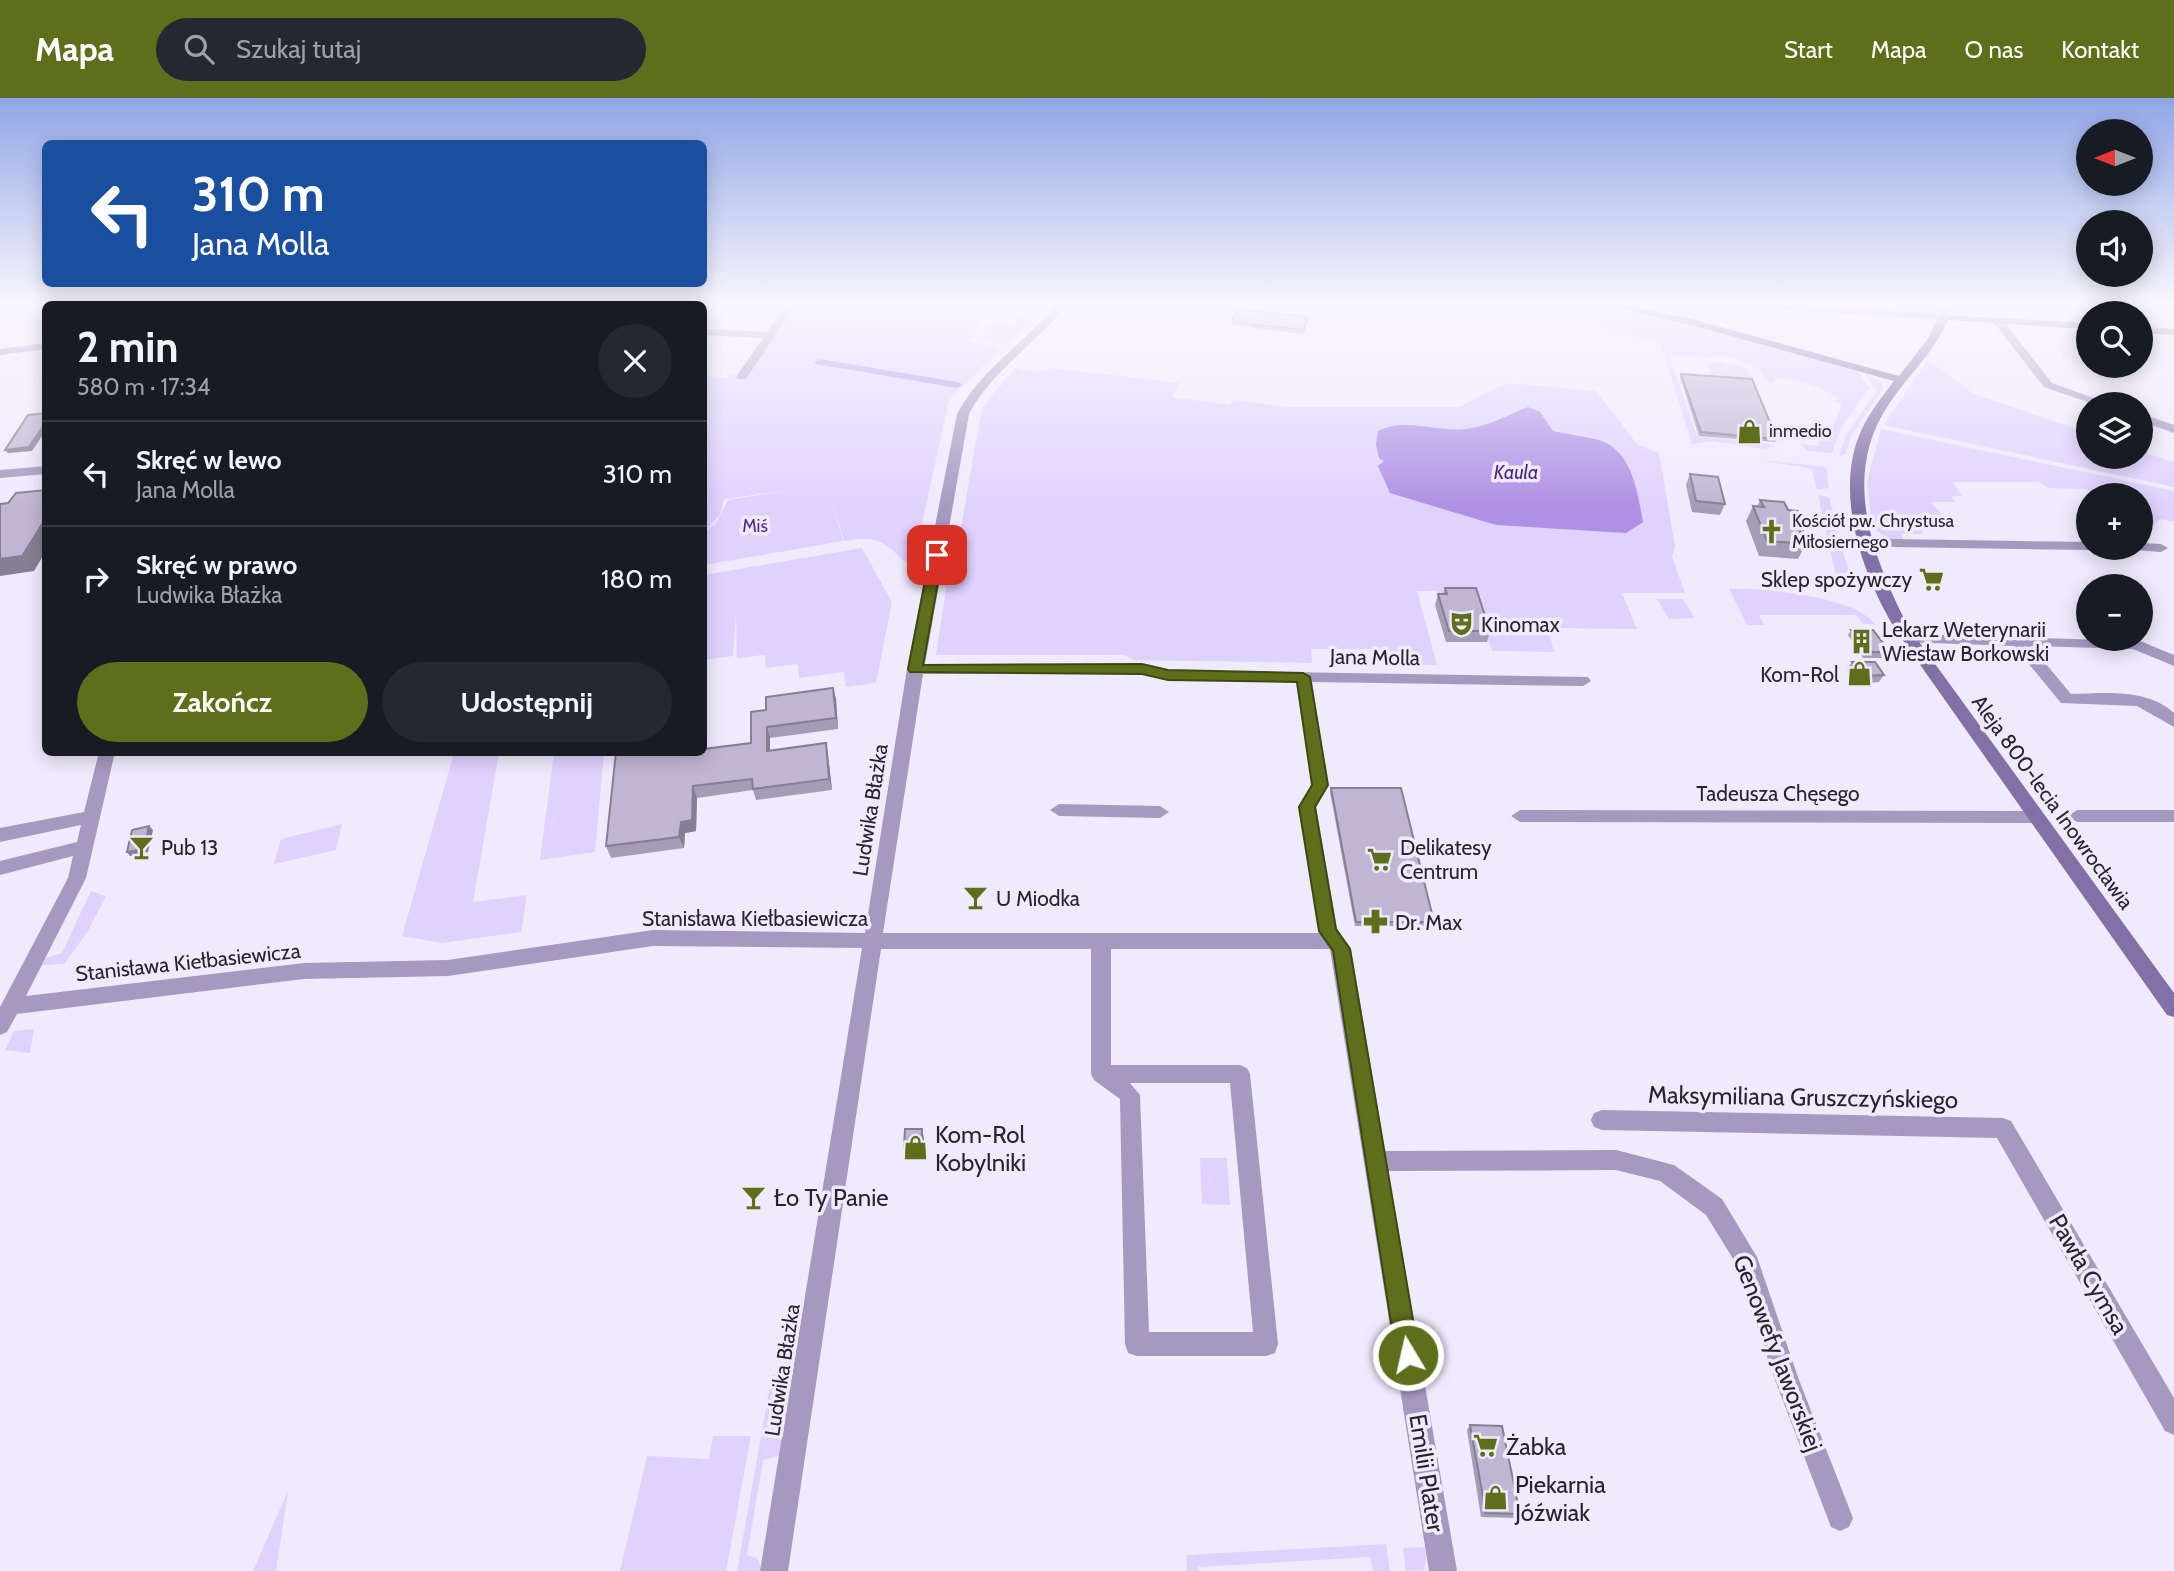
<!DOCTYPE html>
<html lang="pl">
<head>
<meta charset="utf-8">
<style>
  :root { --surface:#171b24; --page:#242831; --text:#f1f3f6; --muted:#9ea1a6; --line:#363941; --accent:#5f6e1a }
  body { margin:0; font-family:Cabin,sans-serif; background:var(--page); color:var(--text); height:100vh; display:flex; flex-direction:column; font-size:26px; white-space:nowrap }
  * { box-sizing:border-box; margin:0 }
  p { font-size:23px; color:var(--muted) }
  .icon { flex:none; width:38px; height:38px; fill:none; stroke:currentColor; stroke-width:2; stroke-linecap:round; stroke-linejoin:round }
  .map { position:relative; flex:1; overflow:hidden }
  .sheet { position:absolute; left:42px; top:203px; width:665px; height:455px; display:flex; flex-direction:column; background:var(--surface); border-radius:10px; box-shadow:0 4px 18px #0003 }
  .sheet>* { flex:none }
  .banner { position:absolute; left:42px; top:42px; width:665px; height:147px; border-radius:10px; box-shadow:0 4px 18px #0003; background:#1a4fa0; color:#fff; overflow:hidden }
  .needle { width:46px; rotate:270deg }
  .tools { position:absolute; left:2076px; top:21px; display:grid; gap:14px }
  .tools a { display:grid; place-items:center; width:77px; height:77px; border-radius:50%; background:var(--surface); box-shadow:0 4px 18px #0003; font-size:35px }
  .pin { position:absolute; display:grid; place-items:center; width:60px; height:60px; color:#fff; margin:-30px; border-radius:14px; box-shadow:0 4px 10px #0006 }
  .me { position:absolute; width:77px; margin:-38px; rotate:351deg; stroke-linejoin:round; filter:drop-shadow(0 0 5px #0008) }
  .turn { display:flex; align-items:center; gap:24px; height:147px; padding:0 35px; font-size:32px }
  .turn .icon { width:91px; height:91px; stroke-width:2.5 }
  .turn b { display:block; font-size:49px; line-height:60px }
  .round { display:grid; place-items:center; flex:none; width:74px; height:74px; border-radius:37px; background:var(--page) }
  .headline { display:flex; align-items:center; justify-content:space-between; height:119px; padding:0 35px }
  h1 { font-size:42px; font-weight:800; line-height:52px }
  .primary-button { display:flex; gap:14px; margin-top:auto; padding:14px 35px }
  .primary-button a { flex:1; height:80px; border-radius:42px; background:var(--accent); color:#fff; font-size:28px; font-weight:800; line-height:80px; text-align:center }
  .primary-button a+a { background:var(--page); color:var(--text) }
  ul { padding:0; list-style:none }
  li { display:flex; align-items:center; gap:21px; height:105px; padding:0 35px; border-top:2px solid var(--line) }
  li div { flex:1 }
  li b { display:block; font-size:26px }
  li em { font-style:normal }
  header { display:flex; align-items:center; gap:42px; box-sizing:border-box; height:98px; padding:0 35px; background:var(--accent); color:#fff }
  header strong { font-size:33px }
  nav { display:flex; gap:38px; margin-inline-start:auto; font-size:24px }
  .search { width:490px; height:63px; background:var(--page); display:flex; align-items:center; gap:18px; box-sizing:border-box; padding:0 24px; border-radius:38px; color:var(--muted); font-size:26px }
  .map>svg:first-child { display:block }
  .green { fill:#e0d2ff }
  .water { fill:#ae90e4 }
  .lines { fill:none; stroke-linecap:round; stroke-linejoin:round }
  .canal { fill:#ae90e4; fill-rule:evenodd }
  .street { fill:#a599bf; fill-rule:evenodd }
  .secondary { fill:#8270a6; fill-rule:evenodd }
  .wall { fill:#a59db6 }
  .shaded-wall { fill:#867f94 }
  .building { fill:#c0b6d4; stroke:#867f94; stroke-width:2 }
  .route { fill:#5f6e1a; stroke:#3e4811; stroke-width:2 }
  .labels { text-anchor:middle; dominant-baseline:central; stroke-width:7; stroke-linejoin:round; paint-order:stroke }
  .far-poi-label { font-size:18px; fill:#282530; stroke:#f0eafd; text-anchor:start }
  .far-park-label { font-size:18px; fill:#562b8c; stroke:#f0eafd }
  .far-water-label { font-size:19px; font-style:italic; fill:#4d2182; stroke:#f0eafd }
  .poi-label { font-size:21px; fill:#282530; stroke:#f0eafd; text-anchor:start }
  .street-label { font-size:21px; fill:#282530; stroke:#f0eafd }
  .near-street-label { font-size:24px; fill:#282530; stroke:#f0eafd }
  .near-poi-label { font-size:24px; fill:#282530; stroke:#f0eafd; text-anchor:start }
</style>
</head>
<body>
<header>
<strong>Mapa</strong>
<div class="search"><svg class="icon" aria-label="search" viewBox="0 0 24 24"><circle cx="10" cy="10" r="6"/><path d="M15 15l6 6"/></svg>Szukaj tutaj</div>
<nav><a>Start</a><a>Mapa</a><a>O nas</a><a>Kontakt</a></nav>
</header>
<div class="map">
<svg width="2174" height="1473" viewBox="0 0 2174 1473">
  <rect width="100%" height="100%" fill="#f0eafd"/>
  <path class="green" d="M797,205H993L968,243L1000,251L949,302L914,462L904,463C882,441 875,438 844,443L827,386L843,443L704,467V434L716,426L728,402L789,392L724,401L720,417L704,433V282L708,278L729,280L732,276L747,280Z
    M1031,205H1046L1037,219L1005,247L987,243L982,237L990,224L1014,228Z
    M1635,205L1716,206L1721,222L1748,230Z
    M1821,205H1930L1932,215L1823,208Z
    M1594,206L1647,215L1857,273L1869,290L1841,330L1832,355L1809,353L1799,346L1819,348L1818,342L1828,343L1842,306L1833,303L1838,300C1818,286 1800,282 1775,280V285C1764,283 1766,279 1759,272C1746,260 1715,255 1700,262L1698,259H1670L1697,338L1776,347L1765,351L1712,343L1692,346L1660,244L1607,233Z
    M1928,262L1974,296L2088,335V359H2140V353L2174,364V389L1884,327Z
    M1718,263L1747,271L1755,283L1712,279L1708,267Z
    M1015,270L1039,274L1051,270L1179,285L1172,299L1230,307L1233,302L1288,309H1459L1508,285L1596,293L1638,347L1659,355L1675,448L1672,459L1685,495H1622L1637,531L1561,530L1549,534L1554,554L1492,553L1474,500L1441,499L1437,493H1417L1437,567L1391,566L1388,551H1311L1312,565L1135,562L1123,557H936L950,465H942L943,459L956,458L980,321L984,307Z
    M1865,276L1881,284L1883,291L1851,338L1846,356L1839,359L1846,337L1877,292Z
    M1881,331L2174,393V424L2160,421L2150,431H2145L2140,426V397H2094L2086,391L2048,390L2040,384H1952L1962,398H1951L1956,404H1931L1949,426H1922L1923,436H1901L1904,442L1890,441L1872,430L1867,384Z
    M1760,362L1826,369L1829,390L1817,392L1812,371Z
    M1818,397L1829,399L1840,445H1836L1837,451H1842L1851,479L1836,478Z
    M862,450L892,504L876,585L846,589L844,574L799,580L798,566L766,570L765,557L737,560L736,516L733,558L704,562V477Z
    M1729,491C1759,489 1858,499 1874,526H1863L1856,517H1759L1764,527H1747Z
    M1657,501H1683L1695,520L1669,521Z
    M454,655H499L473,804L527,797L521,834L442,845L402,838Z
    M554,655H604L595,754L540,762Z
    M342,726L336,752L274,766L281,741Z
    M91,793L106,798L88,833L64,866L42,867L46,860L62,855Z
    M34,931L30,955L5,952L14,933Z
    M1200,1060H1227L1230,1107L1202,1106Z
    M772,1277H778L774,1303L788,1312L781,1357L763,1362L747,1457L757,1460L762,1473H737Z
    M713,1338H751L726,1473H620L647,1358L709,1361Z
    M288,1393L276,1473H253Z
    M1386,1446L1390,1473H1373L1370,1459L1198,1469V1473H1187L1186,1457Z
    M1428,1449L1424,1472L1406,1473L1403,1450Z"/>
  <path class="water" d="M1528,309L1540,314L1553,333C1569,337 1586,338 1602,343C1633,355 1638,397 1643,424L1626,435L1496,427L1390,395L1378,368L1384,363L1379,360L1376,347L1378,333C1405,319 1436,334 1465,331C1488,329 1507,317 1528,309Z"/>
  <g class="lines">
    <path class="canal" d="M820,261L957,284L963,287L957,290L816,266L814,264Z"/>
    <path class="street" d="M65,205H75V206H65Z
      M787,205H797L746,281H738L736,279L763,240L704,237V231L767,234Z
      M1057,205H1067C1038,246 992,271 969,316L925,566H1142L1168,572L1588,579L1591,583L1583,588L1312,584L1328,687L1316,709L1337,831L1351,851L1385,1053L1616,1052L1674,1067L1722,1101L1757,1159L1799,1282L1853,1420L1849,1429L1840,1433L1831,1429L1775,1282L1735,1164L1706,1117L1660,1083L1616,1072L1388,1073L1457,1473H1429L1330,851H1111V967H1240L1247,970L1250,976L1278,1246L1275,1255L1266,1258H1137L1128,1255L1125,1246L1120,1001L1094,982L1091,976V851H881L788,1473H760L862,850L653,848L448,878L304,881L17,916L7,934L0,937V909L68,780L73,758L0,777V763L77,744L81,727L0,744V730L84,714L99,654H115L86,780L26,898L304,865L448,862L653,832L865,835L907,571L957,316C981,270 1026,245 1057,205ZM923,576H1142L1168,582L1296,584L1312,687L1298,709L1320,835H883ZM1130,985H1230L1253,1234H1149L1140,997Z
      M1724,205H1773L1938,215L1936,205H1946L1949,219L1944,222L1729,208Z
      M1994,221H2002L2052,285L2110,306H2093L2044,289L1994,225Z
      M46,245V251L0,257V251Z
      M2140,315L2174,327V335L2140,323Z
      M46,368V376L0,380V372Z
      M1865,437L1893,441L2088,444V450H2094L2088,452L1893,449L1860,444V438Z
      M2140,445L2161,446L2168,450L2161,454L2135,452L2134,450H2140Z
      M1909,536L2140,543L2174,557V568L2133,551L2031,548L2071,596C2105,595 2147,590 2174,615V629L2137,608L2061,605L2014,548L1904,544V538Z
      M1059,706L1160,708L1169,714L1160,720L1059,718L1050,712Z
      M1520,712L2036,713L2045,719L2036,725L1520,724L1511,718Z
      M2077,712H2174V724H2077L2068,718Z
      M1602,1012L2003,1020L2011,1023L2174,1300V1337L2165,1333L1997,1040L1602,1032L1594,1029L1591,1022L1594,1015Z"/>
    <path class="secondary" d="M1595,205H1614L1688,220L1899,278L1927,242L1940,217L2088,225V231L1948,222C1934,255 1908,277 1889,306C1840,378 1873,460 1909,530L2174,895V919L2167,917L1897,534C1863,479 1833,396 1861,333C1869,315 1882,299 1894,283L1687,226Z
      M2140,229L2174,231V237L2140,235Z"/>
  </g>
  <path class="wall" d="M1308,219L1303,236L1232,227V224Z
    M1681,276L1777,341L1775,344L1699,338L1680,279Z
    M1690,376L1725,406L1720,417L1692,414L1686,387Z
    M1760,402L1788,412L1806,429L1802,437L1806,446L1798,461L1759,458L1746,423L1753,408L1757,409Z
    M1445,490L1490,533L1487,544H1446L1435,507L1438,496H1443Z
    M1851,532L1890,554L1886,560H1863L1848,537Z
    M1852,564L1884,577L1879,584L1856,586L1847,571Z
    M833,590L836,601L838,631L770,640V653L826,645L828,657L832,692L756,702L753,692L697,700L696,733L685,735L684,750L611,760L606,748L704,654L751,645L766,612Z
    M1331,690L1434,824L1433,828H1355L1330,694Z
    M922,1031L924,1041L923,1059H906L904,1049Z
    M1470,1327L1520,1416L1515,1420L1481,1419L1467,1332Z"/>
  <path class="shaded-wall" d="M46,324V332L32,353L8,355L5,352Z
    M46,420V453L34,473L0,478V461Z
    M833,590L836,601L838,631L836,620Z
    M767,629L770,640V665L767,653Z
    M826,645L828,657L832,692L829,681Z
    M693,688L697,700L696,733L685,735L684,750L679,739L681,724Z
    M149,728L153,732L148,754L130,758L127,754Z
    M922,1031L924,1041L923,1059L921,1049Z"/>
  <path class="building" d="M1237,211L1308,219L1304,232L1232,224Z
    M1681,276L1752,281L1777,341L1701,334Z
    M46,315V324L29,349L5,352L28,317Z
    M1690,376L1718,379L1725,406L1696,403Z
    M46,392V420L22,458L0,461V406L8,405L16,395Z
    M1760,402L1784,404L1788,412L1798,413L1806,429H1798L1806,446L1767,443L1753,408L1764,409Z
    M1445,490H1476L1490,533H1449L1438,496H1447Z
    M1851,532H1873L1890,554H1867Z
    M1852,564H1875L1884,577L1861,578Z
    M833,590L836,620L767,629V653L826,645L829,681L753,691L752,681L693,688L692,722L681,724L679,739L606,748L616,654H704V651L751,645V614L766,612V599Z
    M1331,690H1401L1434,824H1356Z
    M149,728L144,751L127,754L132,732Z
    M905,1031H922L921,1049H904Z
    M1470,1327L1502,1328L1520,1416L1486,1415Z"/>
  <linearGradient id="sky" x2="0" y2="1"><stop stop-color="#91a6e6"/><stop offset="0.5" stop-color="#f8f6fe"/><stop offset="1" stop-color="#f8f6fe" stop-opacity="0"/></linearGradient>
  <rect width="2174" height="411" fill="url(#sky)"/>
  <path class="route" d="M937,454L943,457L923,567L1142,566L1168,572L1303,575L1310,579L1328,687L1315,709L1336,831L1350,851L1419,1257L1415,1265L1408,1268L1400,1265L1396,1257L1333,853L1319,833L1299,709L1312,687L1297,584L1168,582L1142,576L910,574L908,571L930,457Z"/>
  <defs>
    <symbol id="shop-bare" viewBox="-9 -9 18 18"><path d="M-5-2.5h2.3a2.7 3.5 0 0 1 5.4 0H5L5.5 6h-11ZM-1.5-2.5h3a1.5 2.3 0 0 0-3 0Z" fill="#5f6e1a" stroke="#f0eafd" stroke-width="2.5" paint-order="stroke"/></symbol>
    <symbol id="church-bare" viewBox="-9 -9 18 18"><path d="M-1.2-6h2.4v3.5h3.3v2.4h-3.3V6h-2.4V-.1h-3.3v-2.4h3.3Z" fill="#5f6e1a" stroke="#f0eafd" stroke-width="2.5" paint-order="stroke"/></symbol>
    <symbol id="supermarket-bare" viewBox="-9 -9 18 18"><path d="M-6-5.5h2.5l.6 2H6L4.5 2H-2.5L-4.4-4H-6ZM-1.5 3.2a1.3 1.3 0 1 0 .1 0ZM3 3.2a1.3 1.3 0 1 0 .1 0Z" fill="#5f6e1a" stroke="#f0eafd" stroke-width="2.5" paint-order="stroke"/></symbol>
    <symbol id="theatre-bare" viewBox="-9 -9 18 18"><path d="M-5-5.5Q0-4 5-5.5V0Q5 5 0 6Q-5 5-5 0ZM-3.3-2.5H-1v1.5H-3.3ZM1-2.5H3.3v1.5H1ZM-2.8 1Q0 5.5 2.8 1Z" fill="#5f6e1a" stroke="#f0eafd" stroke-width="2.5" paint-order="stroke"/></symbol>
    <symbol id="building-bare" viewBox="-9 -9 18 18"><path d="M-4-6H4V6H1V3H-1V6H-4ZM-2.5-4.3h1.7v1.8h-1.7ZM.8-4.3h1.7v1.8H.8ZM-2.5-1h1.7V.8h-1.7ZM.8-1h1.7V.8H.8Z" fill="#5f6e1a" stroke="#f0eafd" stroke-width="2.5" paint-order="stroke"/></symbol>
    <symbol id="bar-bare" viewBox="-9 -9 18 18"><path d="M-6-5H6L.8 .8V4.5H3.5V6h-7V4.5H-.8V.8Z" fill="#5f6e1a" stroke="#f0eafd" stroke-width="2.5" paint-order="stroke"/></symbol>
    <symbol id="pharmacy-bare" viewBox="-9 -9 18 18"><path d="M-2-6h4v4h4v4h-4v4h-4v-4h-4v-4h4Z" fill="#5f6e1a" stroke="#f0eafd" stroke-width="2.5" paint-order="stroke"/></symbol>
  </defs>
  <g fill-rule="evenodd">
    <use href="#shop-bare" x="1732" y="316" width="35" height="35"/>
    <use href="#church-bare" x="1754" y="416" width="35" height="35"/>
    <use href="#supermarket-bare" x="1914" y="464" width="35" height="35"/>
    <use href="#theatre-bare" x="1444" y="508" width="35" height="35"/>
    <use href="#building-bare" x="1844" y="526" width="35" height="35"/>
    <use href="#shop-bare" x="1842" y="558" width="35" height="35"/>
    <use href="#bar-bare" x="124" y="732" width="35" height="35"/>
    <use href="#supermarket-bare" x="1362" y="744" width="35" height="35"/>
    <use href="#bar-bare" x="958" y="782" width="35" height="35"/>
    <use href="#pharmacy-bare" x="1358" y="806" width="35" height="35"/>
    <use href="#shop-bare" x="898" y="1032" width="35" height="35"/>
    <use href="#bar-bare" x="736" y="1082" width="35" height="35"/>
    <use href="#supermarket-bare" x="1468" y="1330" width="35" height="35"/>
    <use href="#shop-bare" x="1478" y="1382" width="35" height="35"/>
  </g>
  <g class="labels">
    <g class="far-poi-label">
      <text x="1769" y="333">inmedio</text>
      <text x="1792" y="423">Kościół pw. Chrystusa<tspan x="1792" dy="21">Miłosiernego</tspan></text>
    </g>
    <g class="far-park-label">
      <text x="755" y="428">Miś</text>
    </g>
    <g class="far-water-label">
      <text x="1516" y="374">Kaula</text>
    </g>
    <g class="poi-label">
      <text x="1912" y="481" text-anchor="end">Sklep spożywczy</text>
      <text x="1481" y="526">Kinomax</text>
      <text x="1882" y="531">Lekarz Weterynarii<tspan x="1882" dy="24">Wiesław Borkowski</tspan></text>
      <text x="1839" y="576" text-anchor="end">Kom-Rol</text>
      <text x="161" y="749">Pub 13</text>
      <text x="1400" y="749">Delikatesy<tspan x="1400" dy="24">Centrum</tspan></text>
      <text x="996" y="800">U Miodka</text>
      <text x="1395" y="824">Dr. Max</text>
    </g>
    <g class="street-label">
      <text transform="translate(1375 559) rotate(1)">Jana Molla</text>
      <text x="1778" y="695">Tadeusza Chęsego</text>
      <text transform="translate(2053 704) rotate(54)">Aleja 800-lecia Inowrocławia</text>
      <text transform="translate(870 712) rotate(-81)">Ludwika Błażka</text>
      <text x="755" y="820">Stanisława Kiełbasiewicza</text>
      <text transform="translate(188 864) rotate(-6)">Stanisława Kiełbasiewicza</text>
      <text transform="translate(782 1272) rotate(-81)">Ludwika Błażka</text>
    </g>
    <g class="near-street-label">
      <text transform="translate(1803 999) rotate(1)">Maksymiliana Gruszczyńskiego</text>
      <text transform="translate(2089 1176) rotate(60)">Pawła Cymsa</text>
      <text transform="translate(1778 1255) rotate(69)">Genowefy Jaworskiej</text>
      <text transform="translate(1427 1375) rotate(81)">Emilii Plater</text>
    </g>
    <g class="near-poi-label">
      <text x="935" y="1036">Kom-Rol<tspan x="935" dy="28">Kobylniki</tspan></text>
      <text x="774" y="1099">Ło Ty Panie</text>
      <text x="1506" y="1348">Żabka</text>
      <text x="1515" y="1386">Piekarnia<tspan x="1515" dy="28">Jóźwiak</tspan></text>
    </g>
  </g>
</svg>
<div class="tools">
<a><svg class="needle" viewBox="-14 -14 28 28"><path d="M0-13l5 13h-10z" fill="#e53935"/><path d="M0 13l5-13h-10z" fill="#9ea1a6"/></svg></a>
<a><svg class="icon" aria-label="sound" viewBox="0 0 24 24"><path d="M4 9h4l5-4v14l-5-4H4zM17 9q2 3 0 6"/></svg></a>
<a><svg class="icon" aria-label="search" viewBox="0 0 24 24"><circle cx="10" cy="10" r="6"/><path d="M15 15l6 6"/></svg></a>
<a><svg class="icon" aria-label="layers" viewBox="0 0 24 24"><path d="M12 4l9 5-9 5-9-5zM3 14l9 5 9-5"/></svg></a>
<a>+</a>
<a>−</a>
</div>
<div class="pin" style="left:937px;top:457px;background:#d93025"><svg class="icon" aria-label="arrive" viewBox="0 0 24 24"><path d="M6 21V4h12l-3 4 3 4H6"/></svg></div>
<svg class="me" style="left:1408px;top:1257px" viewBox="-20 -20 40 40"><circle r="17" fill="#5f6e1a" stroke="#fff" stroke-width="3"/><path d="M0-11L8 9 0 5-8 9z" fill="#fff"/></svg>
<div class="banner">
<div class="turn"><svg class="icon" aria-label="left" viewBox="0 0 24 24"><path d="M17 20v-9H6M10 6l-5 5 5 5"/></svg><div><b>310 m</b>Jana Molla</div></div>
</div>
<section class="sheet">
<div class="headline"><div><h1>2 min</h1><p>580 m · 17:34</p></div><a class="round"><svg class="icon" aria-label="close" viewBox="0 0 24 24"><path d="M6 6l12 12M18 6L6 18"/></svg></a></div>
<ul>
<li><svg class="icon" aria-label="left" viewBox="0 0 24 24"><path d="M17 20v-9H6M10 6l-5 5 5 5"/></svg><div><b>Skręć w lewo</b><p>Jana Molla</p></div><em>310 m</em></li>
<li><svg class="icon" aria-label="right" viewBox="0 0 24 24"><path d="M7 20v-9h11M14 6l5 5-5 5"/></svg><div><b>Skręć w prawo</b><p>Ludwika Błażka</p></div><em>180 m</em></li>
</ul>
<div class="primary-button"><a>Zakończ</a><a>Udostępnij</a></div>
</section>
</div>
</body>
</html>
